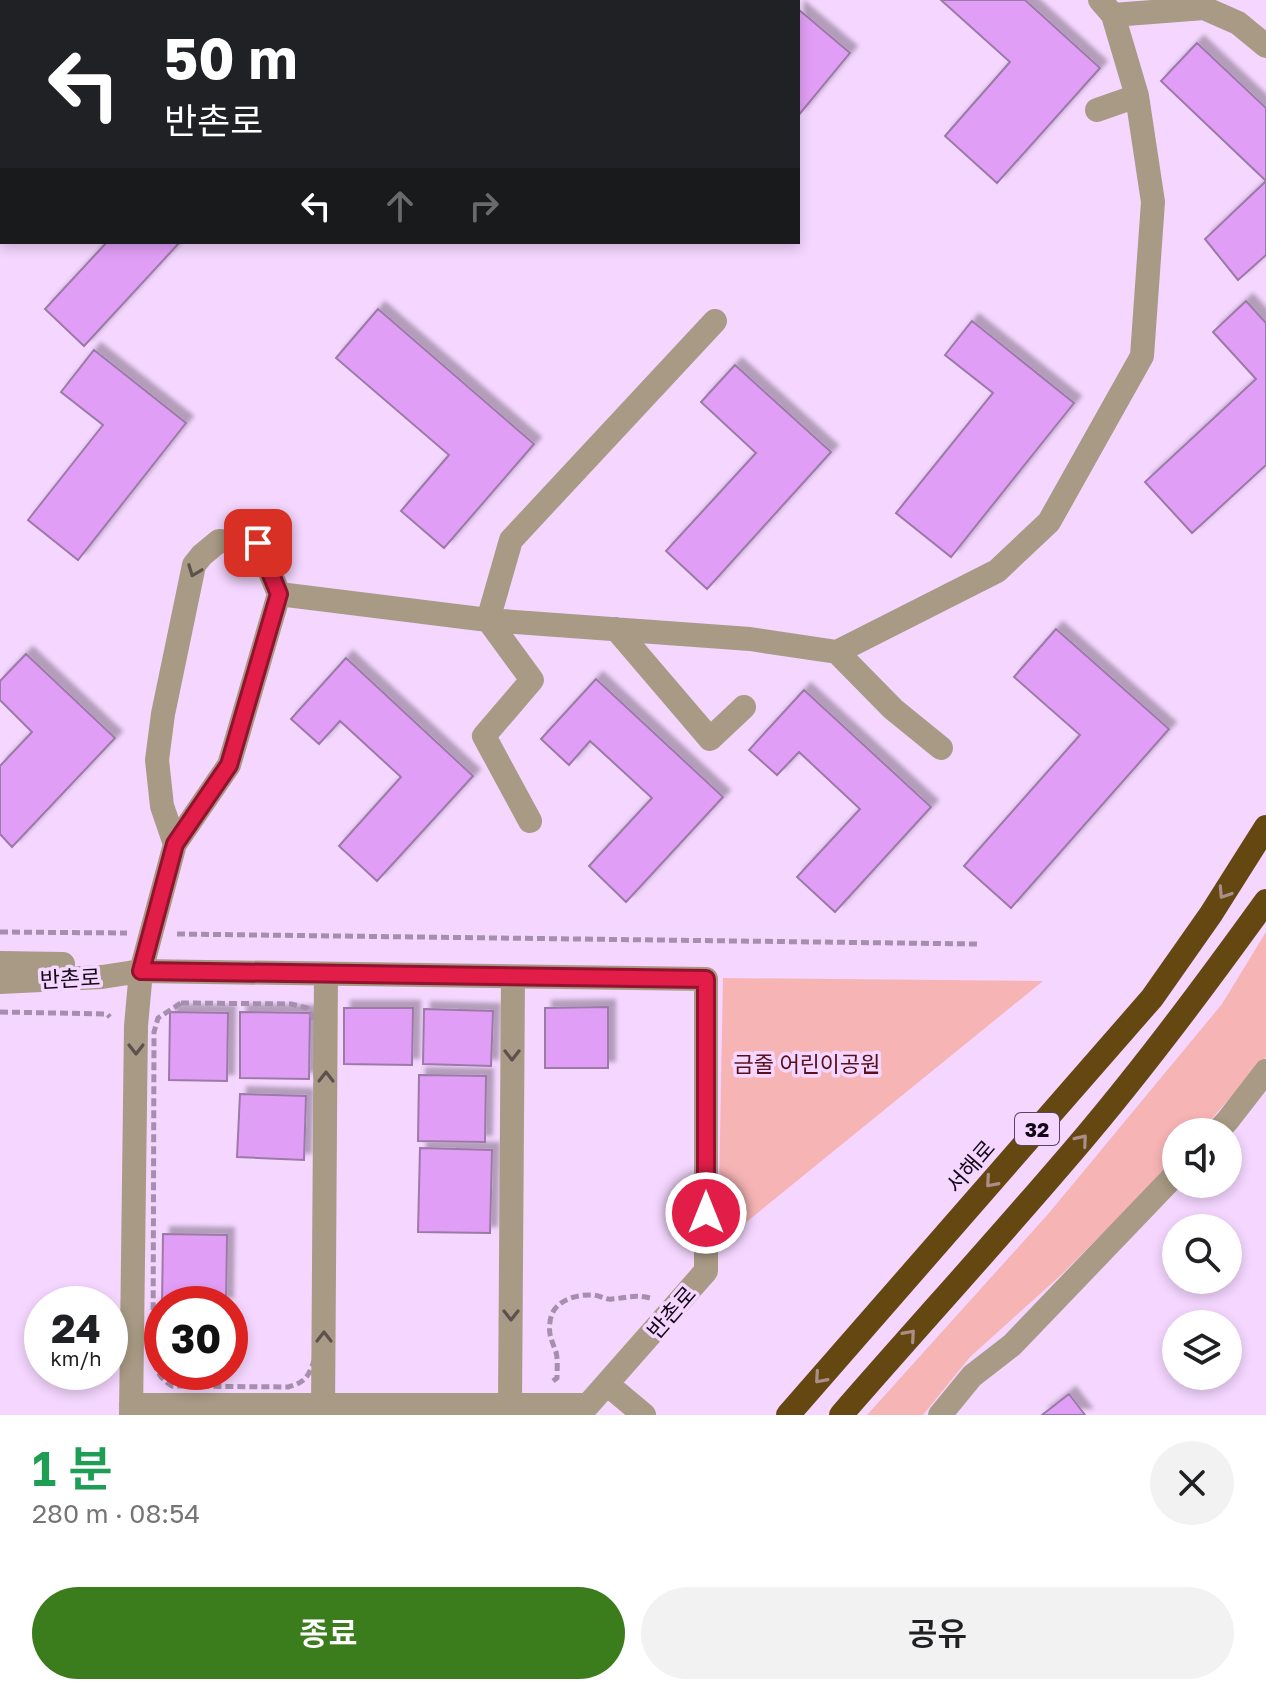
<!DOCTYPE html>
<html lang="ko">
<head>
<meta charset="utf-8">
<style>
  :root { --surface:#fff; --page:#f2f2f2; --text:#202124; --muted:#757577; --accent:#3b7c1c }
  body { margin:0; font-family:"Golos Text","Noto Sans KR",sans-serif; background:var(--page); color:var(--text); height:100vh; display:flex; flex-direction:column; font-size:30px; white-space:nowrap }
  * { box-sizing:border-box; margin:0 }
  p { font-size:26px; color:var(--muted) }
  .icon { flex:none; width:44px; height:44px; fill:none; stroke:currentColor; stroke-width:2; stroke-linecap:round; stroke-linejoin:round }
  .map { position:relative; height:1415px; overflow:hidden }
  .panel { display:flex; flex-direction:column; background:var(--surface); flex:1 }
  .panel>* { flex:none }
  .top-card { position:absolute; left:0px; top:0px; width:800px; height:244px; box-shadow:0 4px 12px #0003; background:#202124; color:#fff; overflow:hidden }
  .tools { position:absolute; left:1162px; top:1118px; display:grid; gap:16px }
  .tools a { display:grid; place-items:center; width:80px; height:80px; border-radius:50%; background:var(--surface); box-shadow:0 4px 12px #0003; font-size:40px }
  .speed { position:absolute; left:24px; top:1286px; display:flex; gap:16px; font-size:40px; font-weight:700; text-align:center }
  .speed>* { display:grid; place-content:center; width:104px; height:104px; border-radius:50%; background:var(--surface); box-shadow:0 4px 12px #0003; line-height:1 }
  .speed small { font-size:20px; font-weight:400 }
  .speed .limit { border:12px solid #d22; background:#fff; color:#111 }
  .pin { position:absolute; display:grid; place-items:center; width:68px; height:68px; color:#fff; margin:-34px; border-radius:16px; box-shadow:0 4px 12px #0006 }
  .me { position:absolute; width:88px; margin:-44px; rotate:0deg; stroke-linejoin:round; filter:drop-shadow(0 0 6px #0008) }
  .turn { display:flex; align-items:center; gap:28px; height:168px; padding:0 32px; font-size:36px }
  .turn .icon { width:104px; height:104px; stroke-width:2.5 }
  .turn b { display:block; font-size:56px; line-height:68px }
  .lanes { display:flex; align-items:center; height:76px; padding:0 32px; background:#0003; justify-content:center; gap:40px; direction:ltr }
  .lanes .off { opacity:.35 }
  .round { display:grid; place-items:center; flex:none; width:84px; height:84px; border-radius:42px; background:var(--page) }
  .overview { display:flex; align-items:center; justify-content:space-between; height:136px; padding:0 32px }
  h1 { font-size:48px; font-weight:600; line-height:60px; color:#1e9e55 }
  .cta { display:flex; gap:16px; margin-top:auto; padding:16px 32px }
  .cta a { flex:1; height:92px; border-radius:48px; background:var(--accent); color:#fff; font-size:32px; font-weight:600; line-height:92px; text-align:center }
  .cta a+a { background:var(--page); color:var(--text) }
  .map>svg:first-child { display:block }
  .green { fill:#f7b4b5 }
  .building { fill:#e19ef6; stroke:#9c7aa8; stroke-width:2; filter:url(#shadow) }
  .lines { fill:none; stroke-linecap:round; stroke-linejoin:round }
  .path { stroke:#a68fae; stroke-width:5; stroke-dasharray:8 4; stroke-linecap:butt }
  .minor { stroke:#a89a84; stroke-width:24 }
  .major { stroke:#775d34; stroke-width:24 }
  .highway { stroke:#654712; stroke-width:24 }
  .oneway { stroke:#5e504e }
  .oneway2 { stroke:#ac8e88 }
  .route-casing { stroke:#92132f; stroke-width:20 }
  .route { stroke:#e11d48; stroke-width:14 }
  .labels { text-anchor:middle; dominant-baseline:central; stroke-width:7; stroke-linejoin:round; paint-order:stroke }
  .shield { fill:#f4d6fe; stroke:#56455c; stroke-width:2 }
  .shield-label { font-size:20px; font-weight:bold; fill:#130717 }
  .street-label { font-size:22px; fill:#130717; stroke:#f4d6fe }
  .park-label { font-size:22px; fill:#58101b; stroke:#f4d6fe }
</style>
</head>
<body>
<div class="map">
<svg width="1266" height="1415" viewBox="0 0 1266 1415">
  <defs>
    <filter id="shadow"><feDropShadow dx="7" dy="-7" stdDeviation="2" flood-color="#0004"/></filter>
  </defs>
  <rect width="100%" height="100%" fill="#f4d6fe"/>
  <path class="green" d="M1266,932V1057L1200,1132H1176V1159L1167,1169L1060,1276L970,1357L923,1415H867L1049,1213L1222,1004Z
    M723,978L1043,981L718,1245Z"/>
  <path class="building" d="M472,0H513L515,2H471Z
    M696,0H787L789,2H698Z
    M941,0H1025L1100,68L997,183L945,136L1010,62Z
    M798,9L850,53L798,116Z
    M1197,43L1266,108V255L1238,280L1205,239L1266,181L1161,81Z
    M107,242H180L84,346L45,309Z
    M1246,301L1266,323V465L1192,533L1145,482L1256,379L1213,332Z
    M378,309L534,444L444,548L401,511L449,455L336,358Z
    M972,321L1074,403L951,557L896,513L993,393L945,355Z
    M94,350L186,423L78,560L28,520L103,425L61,392Z
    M735,365L831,452L707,589L666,551L756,453L701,402Z
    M1056,629L1169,729L1011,908L964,866L1080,735L1014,677Z
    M26,654L115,738L12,847L0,834V766L32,732L0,700V681Z
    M346,658L473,776L377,881L339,846L401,777L340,721L319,744L291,719Z
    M596,679L723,797L626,902L589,866L652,798L590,741L569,765L541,739Z
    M804,690L931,807L835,912L797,877L860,809L799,752L777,775L749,750Z
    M608,1007V1068H545V1008Z
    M344,1008H413L412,1065L344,1064Z
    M424,1009L493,1011L491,1066L423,1064Z
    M170,1012L228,1013L227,1081L169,1080Z
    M240,1012L310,1013L309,1079L240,1078Z
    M419,1075L486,1076L485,1142L418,1141Z
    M240,1094L306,1096L304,1160L237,1157Z
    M420,1148L492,1150L490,1233L418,1232Z
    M163,1234L227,1235L226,1304H162V1306Z
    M1069,1394L1085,1415H1042Z"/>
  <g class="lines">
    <path class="path" d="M79,0L93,2
      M438,2L440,0
      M0,186L2,176
      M0,932L127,933
      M177,934L977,944
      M181,1003L291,1004L307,1008L316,1022L315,1358C309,1375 307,1382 288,1387L172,1386C160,1379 156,1371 153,1358L154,1032L158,1018Z
      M0,1012L107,1014L110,1017
      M553,1381L557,1378C557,1369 558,1360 556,1352C552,1341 548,1334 550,1322C552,1301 575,1294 594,1295C601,1296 606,1300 612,1299C627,1298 634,1294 650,1298"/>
    <path class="minor" d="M6,2V0
      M244,2V0
      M1113,15L1204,8L1238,23L1266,46
      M0,47L2,35
      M1097,110L1137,96
      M279,594L488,620L750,639L837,652L997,571L1049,522L1142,356L1153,202L1137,96L1113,15L1100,0
      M616,629L710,739L744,707
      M837,652L893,709L941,748
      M530,821L484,736L532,680L488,620L511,540L715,321
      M0,963L63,964
      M0,982L102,977L141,971L706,979V1271L588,1405H510L513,977
      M1217,1132L1228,1120L1266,1071
      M607,1384L644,1415
      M131,1405H510
      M131,1415L136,1026L141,971L175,844L229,765L279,594L258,543L219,541L202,555L194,565L163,714L157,760L162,806L175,844
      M323,1415L326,975
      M940,1415L972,1376L1012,1345L1176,1174"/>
    <path class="major" d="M325,2L328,0
      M387,2L389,0
      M0,24H2
      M0,75H2"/>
    <path class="highway" d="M788,1415L1152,998L1211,914L1266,827
      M841,1415C914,1331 989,1249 1061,1165C1134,1081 1201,991 1266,901"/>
  </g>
  <defs><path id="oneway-chevron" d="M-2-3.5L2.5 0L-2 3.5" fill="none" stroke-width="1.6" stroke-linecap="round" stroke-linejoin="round" transform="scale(2)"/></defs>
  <g class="oneway">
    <use href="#oneway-chevron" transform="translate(194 571) rotate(111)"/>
    <use href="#oneway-chevron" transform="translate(136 1049) rotate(90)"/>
    <use href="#oneway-chevron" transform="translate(512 1055) rotate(90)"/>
    <use href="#oneway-chevron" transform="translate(326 1077) rotate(-90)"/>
    <use href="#oneway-chevron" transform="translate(511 1315) rotate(90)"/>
    <use href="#oneway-chevron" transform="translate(324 1337) rotate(-90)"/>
  </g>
  <g class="oneway2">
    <use href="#oneway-chevron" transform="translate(1224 893) rotate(123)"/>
    <use href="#oneway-chevron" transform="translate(1082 1140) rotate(-50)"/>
    <use href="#oneway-chevron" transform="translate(991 1182) rotate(131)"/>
    <use href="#oneway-chevron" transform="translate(910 1335) rotate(-49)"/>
    <use href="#oneway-chevron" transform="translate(820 1378) rotate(131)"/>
  </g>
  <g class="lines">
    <defs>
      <path id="route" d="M258,543L279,594L229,765L175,844L141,971L706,979V1213"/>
    </defs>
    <use href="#route" class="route-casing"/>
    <use href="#route" class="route"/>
  </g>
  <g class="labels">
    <rect class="shield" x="1015" y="1113" width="44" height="32" rx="6"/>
    <g class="shield-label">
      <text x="1037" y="1129">32</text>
    </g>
    <g class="street-label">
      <text transform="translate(70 978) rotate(-3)">반촌로</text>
      <text transform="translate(970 1166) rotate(-49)">서해로</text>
      <text transform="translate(671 1312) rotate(-49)">반촌로</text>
    </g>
    <g class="park-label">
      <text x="807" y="1063">금줄 어린이공원</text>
    </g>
  </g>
</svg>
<div class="tools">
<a><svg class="icon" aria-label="sound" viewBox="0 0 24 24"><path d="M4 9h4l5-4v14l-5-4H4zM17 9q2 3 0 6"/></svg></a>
<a><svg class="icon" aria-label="search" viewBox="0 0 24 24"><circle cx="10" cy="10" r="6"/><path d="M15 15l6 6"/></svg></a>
<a><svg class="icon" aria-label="layers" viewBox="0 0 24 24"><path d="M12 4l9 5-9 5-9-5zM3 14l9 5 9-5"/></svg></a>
</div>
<div class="speed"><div>24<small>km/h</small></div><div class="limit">30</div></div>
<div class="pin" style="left:258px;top:543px;background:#d93025"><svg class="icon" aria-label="arrive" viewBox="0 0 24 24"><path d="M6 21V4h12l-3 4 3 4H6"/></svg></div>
<svg class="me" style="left:706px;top:1213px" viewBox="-20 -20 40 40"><circle r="17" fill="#e11d48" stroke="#fff" stroke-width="3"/><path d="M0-11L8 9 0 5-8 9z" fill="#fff"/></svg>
<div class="top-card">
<div class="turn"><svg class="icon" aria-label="left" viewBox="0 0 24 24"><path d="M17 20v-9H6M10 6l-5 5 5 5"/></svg><div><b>50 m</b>반촌로</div></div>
<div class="lanes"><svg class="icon" aria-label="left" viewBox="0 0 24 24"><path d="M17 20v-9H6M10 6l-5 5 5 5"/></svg><svg class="icon off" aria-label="ahead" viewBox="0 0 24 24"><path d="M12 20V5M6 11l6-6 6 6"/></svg><svg class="icon off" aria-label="right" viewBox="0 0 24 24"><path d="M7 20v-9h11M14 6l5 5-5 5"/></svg></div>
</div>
</div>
<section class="panel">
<div class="overview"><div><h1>1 분</h1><p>280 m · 08:54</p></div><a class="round"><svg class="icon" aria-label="close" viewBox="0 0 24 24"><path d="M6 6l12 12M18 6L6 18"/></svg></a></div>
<div class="cta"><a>종료</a><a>공유</a></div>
</section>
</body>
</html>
